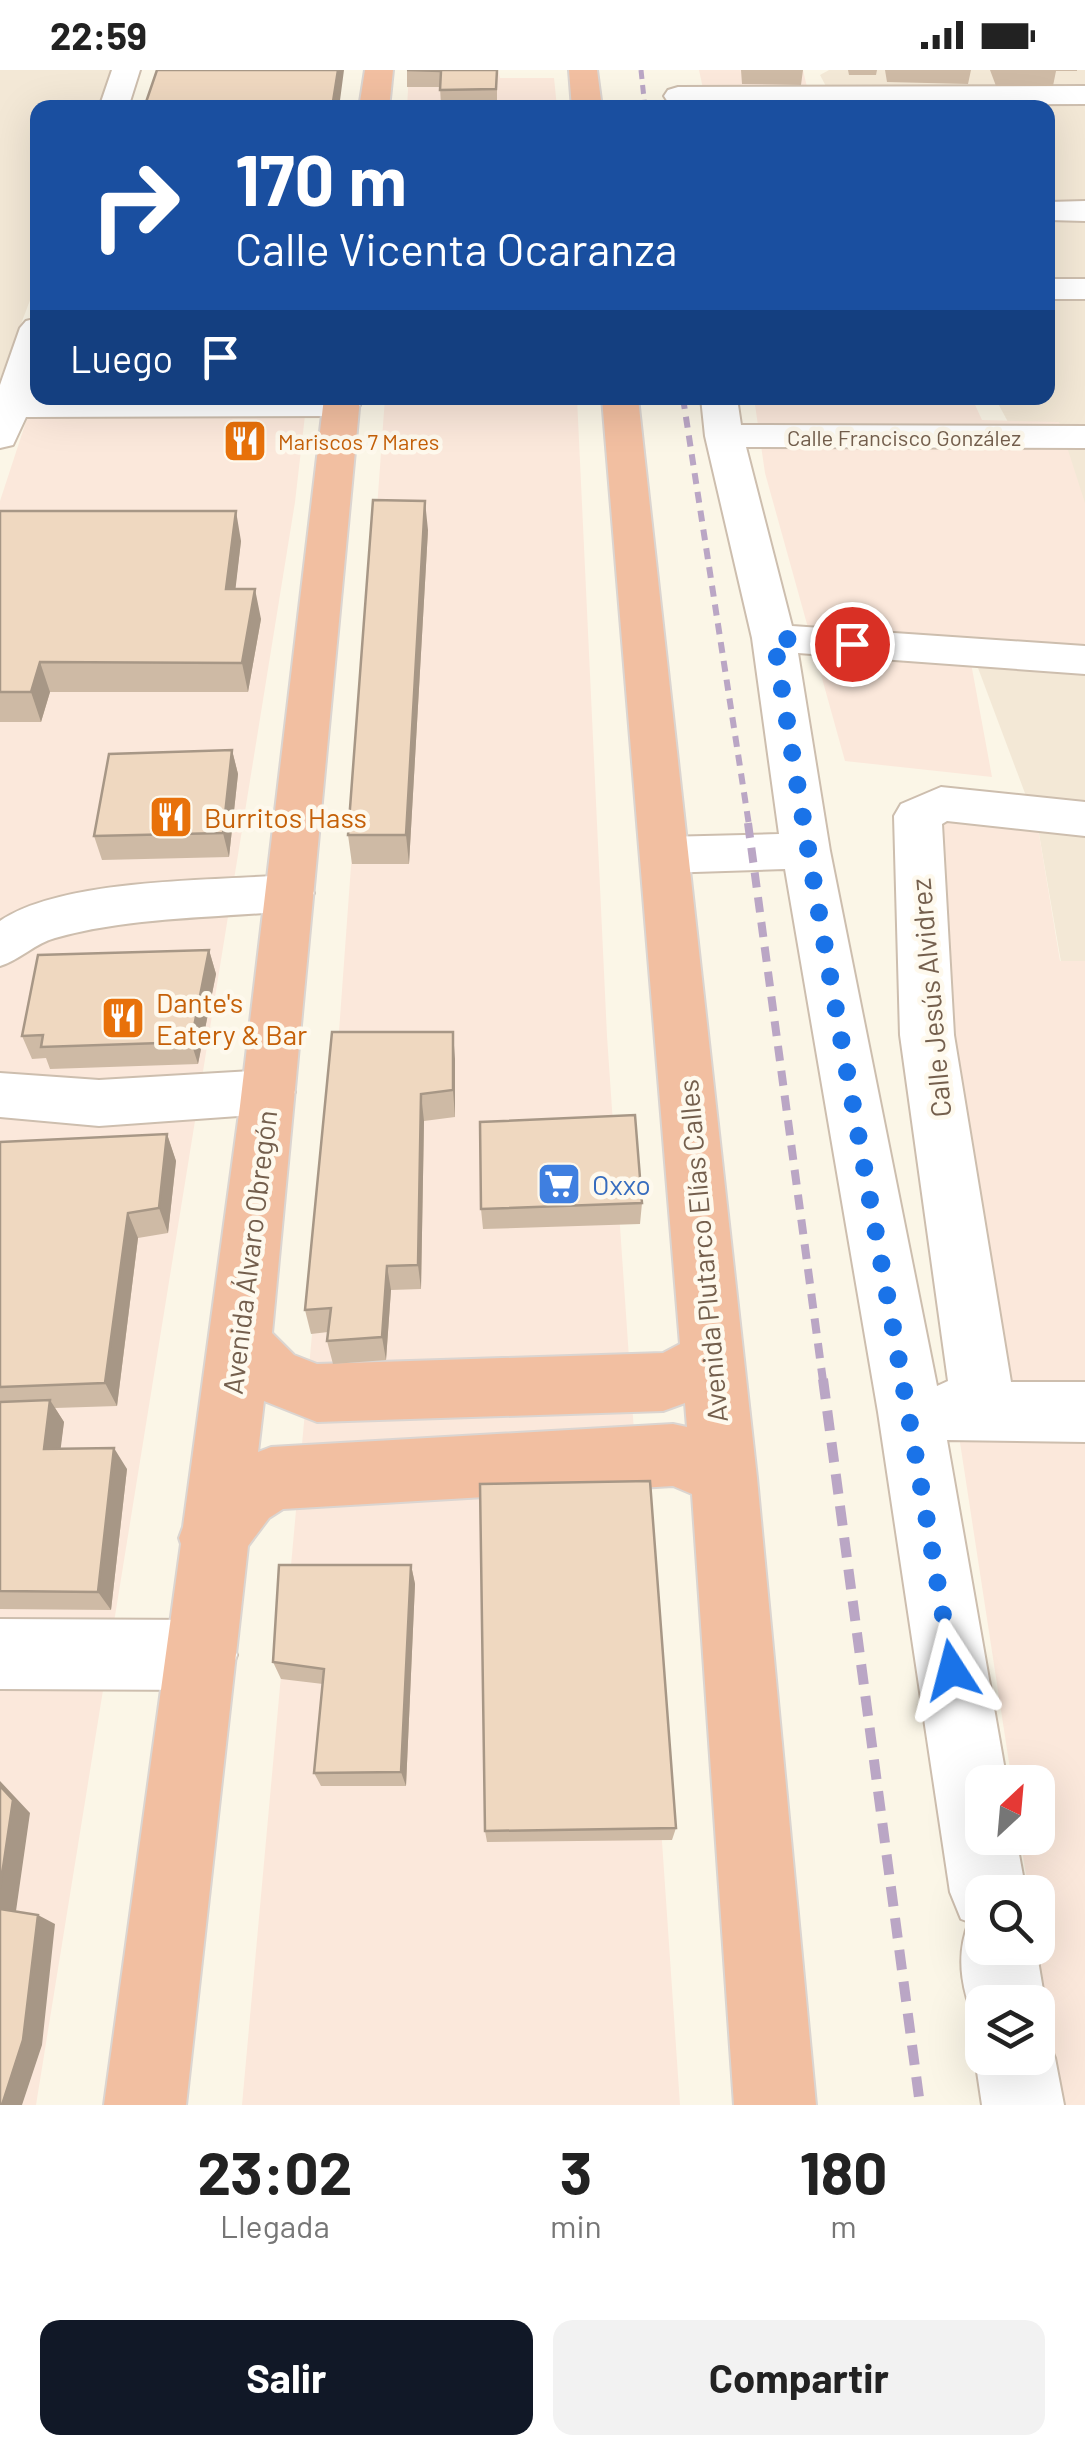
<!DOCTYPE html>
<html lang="es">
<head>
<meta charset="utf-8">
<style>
  :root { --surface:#fff; --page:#f2f2f2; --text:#222; --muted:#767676; --accent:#111827 }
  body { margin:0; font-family:Barlow,sans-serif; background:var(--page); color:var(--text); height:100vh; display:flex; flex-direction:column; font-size:38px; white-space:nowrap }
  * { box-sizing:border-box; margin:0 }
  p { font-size:32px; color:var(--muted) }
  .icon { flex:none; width:55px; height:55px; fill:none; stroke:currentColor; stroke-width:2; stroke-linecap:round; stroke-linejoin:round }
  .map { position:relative; height:2035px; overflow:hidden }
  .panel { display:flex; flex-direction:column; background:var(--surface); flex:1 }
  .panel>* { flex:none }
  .top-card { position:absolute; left:30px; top:30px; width:1025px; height:305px; border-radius:20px; box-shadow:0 10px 40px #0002; background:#1a4fa0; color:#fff; overflow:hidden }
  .needle { width:65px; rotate:26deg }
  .buttons { position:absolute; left:965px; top:1695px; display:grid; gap:20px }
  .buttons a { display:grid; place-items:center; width:90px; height:90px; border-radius:20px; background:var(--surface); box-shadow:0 10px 40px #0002; font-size:50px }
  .pin { position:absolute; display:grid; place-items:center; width:85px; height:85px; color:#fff; margin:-42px; border:5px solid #fff; border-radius:50%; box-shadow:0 2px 10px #0007 }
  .me { position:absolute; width:110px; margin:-55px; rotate:351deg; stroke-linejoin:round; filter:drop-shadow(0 0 8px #0008) }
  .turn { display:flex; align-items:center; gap:35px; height:210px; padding:0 40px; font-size:45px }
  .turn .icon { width:130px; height:130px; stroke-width:2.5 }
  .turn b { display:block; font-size:70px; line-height:85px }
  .then { display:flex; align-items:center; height:95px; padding:0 40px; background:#0003; gap:20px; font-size:38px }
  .eta { display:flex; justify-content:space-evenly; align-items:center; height:170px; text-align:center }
  .eta b { font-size:60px; font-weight:700; line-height:70px }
  .cta { display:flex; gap:20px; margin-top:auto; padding:20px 40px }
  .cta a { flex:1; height:115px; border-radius:20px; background:var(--accent); color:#fff; font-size:40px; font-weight:700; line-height:115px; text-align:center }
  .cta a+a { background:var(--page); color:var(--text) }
  .status { display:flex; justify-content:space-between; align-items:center; height:70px; padding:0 50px; background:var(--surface); direction:ltr }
  .status svg { height:28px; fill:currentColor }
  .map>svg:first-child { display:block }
  .residential { fill:#f3e8d6 }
  .commercial { fill:#fbe8db }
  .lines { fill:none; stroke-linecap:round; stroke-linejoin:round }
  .minor-casing { stroke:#cdbeae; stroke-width:4 }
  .highway-casing { stroke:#dbd5d1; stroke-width:4 }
  .minor { fill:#fff; fill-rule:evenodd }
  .highway { fill:#f2bfa1; fill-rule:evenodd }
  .rail-far3 { stroke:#baa6c5; stroke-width:5; stroke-dasharray:9 6; stroke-linecap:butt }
  .rail-far2 { stroke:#baa6c5; stroke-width:6; stroke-dasharray:11 8; stroke-linecap:butt }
  .rail-far1 { stroke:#baa6c5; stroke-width:8; stroke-dasharray:15 10; stroke-linecap:butt }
  .rail { stroke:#baa6c5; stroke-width:10; stroke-dasharray:20 12; stroke-linecap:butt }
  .wall { fill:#cebaa5 }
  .shaded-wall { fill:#a79786 }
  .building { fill:#efd8c0; stroke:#a79786; stroke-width:2.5 }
  .route { stroke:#1a73e8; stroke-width:18; stroke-dasharray:0 32.4 }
  .labels { text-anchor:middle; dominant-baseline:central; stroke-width:9; stroke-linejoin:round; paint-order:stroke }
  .far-street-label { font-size:22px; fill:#745f4d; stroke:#fef9ed }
  .far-food-label { font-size:22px; fill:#c56008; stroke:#fef9ed; text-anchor:start }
  .food-label { font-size:28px; fill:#c56008; stroke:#fef9ed; text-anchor:start }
  .street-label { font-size:28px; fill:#745f4d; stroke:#fef9ed }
  .shop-label { font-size:28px; fill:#366cbe; stroke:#fef9ed; text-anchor:start }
</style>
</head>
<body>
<div class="status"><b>22:59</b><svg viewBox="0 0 49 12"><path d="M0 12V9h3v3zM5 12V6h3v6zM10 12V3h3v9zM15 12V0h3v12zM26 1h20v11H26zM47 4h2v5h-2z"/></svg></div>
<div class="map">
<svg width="1085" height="2035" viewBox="0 0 1085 2035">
  <rect width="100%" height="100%" fill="#fbf6e7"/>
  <path class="residential" d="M0,0H114L102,37L38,38L37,212L0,309Z
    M829,0H1085V493L995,328H1048V38L837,37L820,5Z
    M966,566L1085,575V891L1061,892L1038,758Z"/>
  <path class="commercial" d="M498,0L500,8H554L557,37L407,38L409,1Z
    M699,0H803L810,30H940L943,37H707Z
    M37,318L38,328H307L295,432L36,2035H0V431Z
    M385,328H577L607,966L680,2035H242L337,989Z
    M754,328H972L982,350L1059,352L1085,433V575L966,566L992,707L845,691L765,403Z
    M933,743L1038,758L1060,891H1085V2035H1061L1037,1878L1038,1822H1029L1020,1768H1038V1712H1012L959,1366L939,959Z"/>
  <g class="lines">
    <defs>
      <path id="minor" d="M112,0H140L128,38H99Z
        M1085,16V34L678,35L668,32L664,26L668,20L678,17Z
        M1085,131V151L1048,150V132Z
        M1048,209H1085V229H1048Z
        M38,248V312L33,325L38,328H354L360,335L354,343L341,346L26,347L13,375L0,378V315L20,258L26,251Z
        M701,328H737L741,355L1085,356V378L746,377L792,556L1085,576V604L798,583L830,781L937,1316L948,1311L900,965L894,746L901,734L941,717L1085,732V766L947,751L942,754L954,965L1011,1312H1085V1372L947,1370L1007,1712H982V1768H1016L1026,1822H982V1878H1036L1045,1932L1038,1951V1932H982V1962L978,1960C963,1924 954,1889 969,1852L961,1849L950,1822L878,1342L785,799L664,803L647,797L640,785L647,773L664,767L779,764L752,568L705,366Z
        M289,805L307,810L314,823L307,836L289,841C212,848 130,847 55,868C35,873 20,890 0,896V851C63,808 212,811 289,805Z
        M267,1000L286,1006L295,1022L286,1038L267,1044L99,1056L0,1047V1003L99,1010Z
        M0,1549L202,1550L227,1560L237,1585L227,1610L202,1620L0,1619Z
        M1038,1957L1043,1960L1055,1988L1064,2035H982L975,1988L982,1969V1988H1038Z"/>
      <path id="highway" d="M365,0H393L389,38H359Z
        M569,0H597L602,38H572Z
        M324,328H360L272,1263L294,1285L317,1294L663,1283L680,1274L602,328H638L757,1408L816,2035H734L692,1424L673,1416L283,1439L269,1448L248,1476L186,2035H104L181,1474L179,1468L183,1457L240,1036ZM264,1331L317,1352L663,1341L685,1333L687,1357L673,1354L271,1377L258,1382Z"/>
    </defs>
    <use href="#minor" class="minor-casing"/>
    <use href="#highway" class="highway-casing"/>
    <use href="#minor" class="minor"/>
    <use href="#highway" class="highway"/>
    <path class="rail-far3" d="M641,0L645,38"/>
    <path class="rail-far2" d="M683,328L749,755"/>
    <path class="rail-far1" d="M748,753L823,1311"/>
    <path class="rail" d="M823,1309L920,2035"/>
  </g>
  <path class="wall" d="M407,0H497V35H441L440,17H407Z
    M741,0H803L801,15L742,14Z
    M848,0H877L876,5H849Z
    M885,0H971L968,14L887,12Z
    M990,0H1077V1H1056L1053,16H996Z
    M0,441L241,471L235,519L261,549L248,622H50L41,652H0Z
    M428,460L409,794H352L348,765Z
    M232,680L238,704L229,787L102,790L94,766Z
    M209,880L216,904L198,994L50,999L46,988L32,989L22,966Z
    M332,962L455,989V1047L424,1051L421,1219L391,1220L386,1290L333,1294L327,1271L328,1262L311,1264L305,1240Z
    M167,1064L176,1091L168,1163L138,1168L117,1336L55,1338L64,1352L60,1379L127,1399L111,1540L0,1539V1072Z
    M642,1133L640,1154L483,1159L481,1139Z
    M411,1495L415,1514L406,1716H321L314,1703L323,1614L281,1609L273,1592Z
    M676,1758L672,1770L487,1772L485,1761Z"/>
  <path class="shaded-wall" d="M338,0H344L339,38H332Z
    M425,431L428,460L409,794L406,765Z
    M236,441L241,471L232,549L226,519Z
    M255,519L261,549L248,622L242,593Z
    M40,592L50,622L41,652L31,622Z
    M232,680L238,704L229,787L223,763Z
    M209,880L216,904L198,994L191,972Z
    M453,962L455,989V1047L453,1020Z
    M421,1024L424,1051L421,1219L418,1195Z
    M167,1064L176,1091L168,1163L159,1138Z
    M128,1143L138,1168L117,1336L105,1313Z
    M387,1196L391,1220L386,1290L382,1267Z
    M50,1330L64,1352L58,1400L44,1379Z
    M114,1378L127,1399L111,1540L98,1522Z
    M411,1495L415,1514L406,1716L401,1702Z
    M0,1711L30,1743L15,1848L0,1841Z
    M38,1845L55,1854L42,1975L22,2035H2Z"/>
  <path class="building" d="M157,0H338L332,38H144Z
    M407,0H497L496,19L440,20L441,1Z
    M373,430L425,431L406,765H348Z
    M0,441H236L226,519H255L242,593L40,592L31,622H0Z
    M232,680L223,763L94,766L109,684Z
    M209,880L191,972L41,977L43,965L22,966L38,885Z
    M332,962H453V1020L421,1024L418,1195L387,1196L382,1267L327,1271L331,1238L305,1240Z
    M635,1045L642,1133L481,1139L480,1052Z
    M167,1064L159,1138L128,1143L105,1313L0,1317V1072Z
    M50,1330L44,1379L114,1378L98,1522L0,1521V1332Z
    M650,1411L676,1758L485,1761L480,1414Z
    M279,1495H411L401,1702L314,1703L324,1599L273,1592Z
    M0,1716L13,1730L0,1818Z
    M0,1839L38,1845L23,1970L2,2035H0Z"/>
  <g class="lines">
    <path class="route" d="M852,574L774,568C827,914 896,1256 952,1600"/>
  </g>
  <defs>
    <symbol id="restaurant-square" viewBox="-11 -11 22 22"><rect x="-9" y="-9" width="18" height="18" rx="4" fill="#e8710a" stroke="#fef9ed"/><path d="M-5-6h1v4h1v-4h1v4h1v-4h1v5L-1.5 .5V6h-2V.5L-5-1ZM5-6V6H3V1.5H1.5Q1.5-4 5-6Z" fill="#fff"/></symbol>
    <symbol id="supermarket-square" viewBox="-11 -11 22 22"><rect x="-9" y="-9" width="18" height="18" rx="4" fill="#3f7fe0" stroke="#fef9ed"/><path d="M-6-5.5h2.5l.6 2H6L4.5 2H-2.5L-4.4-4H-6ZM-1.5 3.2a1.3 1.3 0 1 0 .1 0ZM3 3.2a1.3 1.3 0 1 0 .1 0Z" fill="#fff"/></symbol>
  </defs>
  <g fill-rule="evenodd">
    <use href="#restaurant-square" x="220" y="346" width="50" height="50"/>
    <use href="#restaurant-square" x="146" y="722" width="50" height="50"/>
    <use href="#restaurant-square" x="98" y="923" width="50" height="50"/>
    <use href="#supermarket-square" x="534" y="1089" width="50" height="50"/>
  </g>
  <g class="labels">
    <g class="far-street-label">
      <text x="904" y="367">Calle Francisco González</text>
    </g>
    <g class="far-food-label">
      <text x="278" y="371">Mariscos 7 Mares</text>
    </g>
    <g class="food-label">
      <text x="204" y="747">Burritos Hass</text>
      <text x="156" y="932">Dante's<tspan x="156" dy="32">Eatery &amp; Bar</tspan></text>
    </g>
    <g class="street-label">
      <text transform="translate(930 928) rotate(-95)">Calle Jesús Alvidrez</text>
      <text transform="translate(702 1181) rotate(-95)">Avenida Plutarco Elías Calles</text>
      <text transform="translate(249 1182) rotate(-83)">Avenida Álvaro Obregón</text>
    </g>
    <g class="shop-label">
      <text x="592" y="1114">Oxxo</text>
    </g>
  </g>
</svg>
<div class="buttons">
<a><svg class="needle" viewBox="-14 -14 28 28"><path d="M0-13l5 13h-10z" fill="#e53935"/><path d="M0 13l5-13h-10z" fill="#767676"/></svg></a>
<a><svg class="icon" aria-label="search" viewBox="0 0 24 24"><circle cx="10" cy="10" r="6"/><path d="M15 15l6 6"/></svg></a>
<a><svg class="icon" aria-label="layers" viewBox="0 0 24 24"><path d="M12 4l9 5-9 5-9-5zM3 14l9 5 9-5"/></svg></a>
</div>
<div class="pin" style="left:852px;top:574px;background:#d93025"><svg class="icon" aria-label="arrive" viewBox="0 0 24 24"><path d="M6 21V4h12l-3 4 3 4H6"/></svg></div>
<svg class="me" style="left:952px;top:1600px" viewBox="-20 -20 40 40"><path d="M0-17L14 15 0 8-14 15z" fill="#1a73e8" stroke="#fff" stroke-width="4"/></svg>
<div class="top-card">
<div class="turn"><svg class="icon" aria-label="right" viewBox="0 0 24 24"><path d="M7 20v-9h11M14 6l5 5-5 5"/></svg><div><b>170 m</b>Calle Vicenta Ocaranza</div></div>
<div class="then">Luego<svg class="icon" aria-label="arrive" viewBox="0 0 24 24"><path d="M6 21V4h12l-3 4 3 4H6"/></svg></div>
</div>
</div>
<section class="panel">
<div class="eta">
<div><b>23:02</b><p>Llegada</p></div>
<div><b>3</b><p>min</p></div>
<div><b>180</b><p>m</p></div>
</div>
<div class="cta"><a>Salir</a><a>Compartir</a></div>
</section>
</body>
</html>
